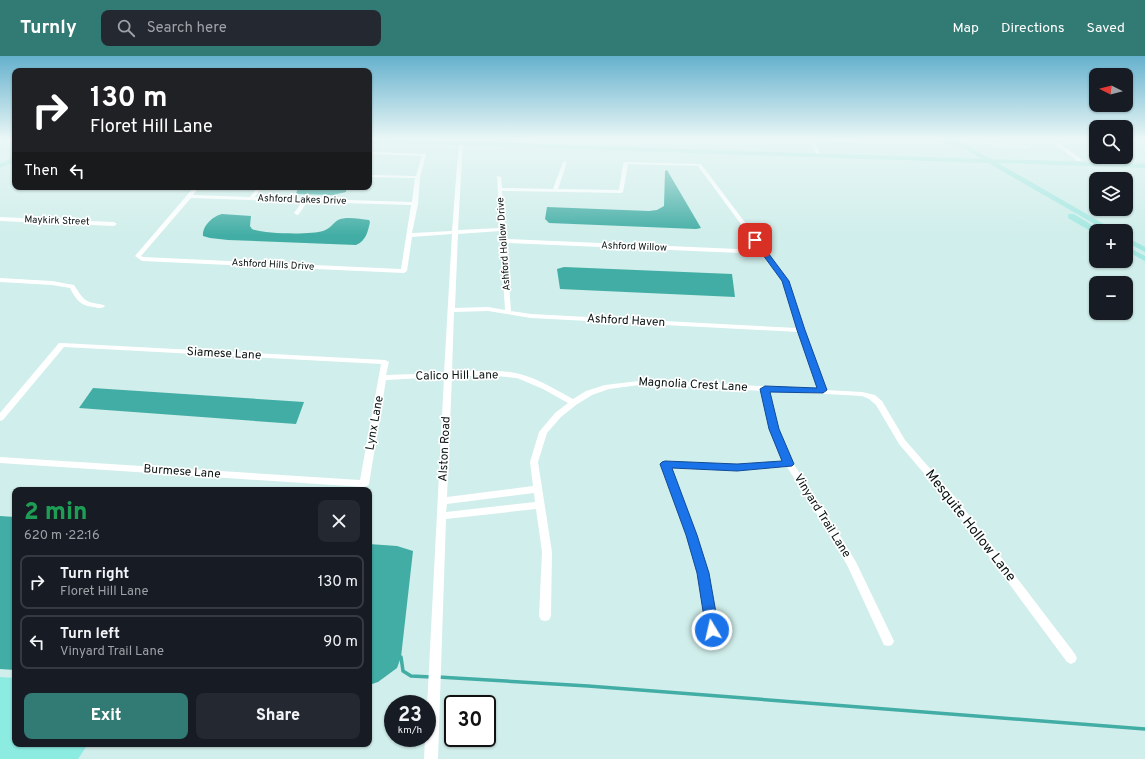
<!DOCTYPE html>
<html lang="en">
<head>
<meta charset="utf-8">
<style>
  :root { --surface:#171b24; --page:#242831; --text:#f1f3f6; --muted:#9ea1a6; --line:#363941; --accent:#327a74 }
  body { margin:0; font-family:Overpass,sans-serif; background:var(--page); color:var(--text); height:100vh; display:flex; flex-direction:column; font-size:15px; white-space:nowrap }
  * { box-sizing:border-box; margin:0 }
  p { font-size:13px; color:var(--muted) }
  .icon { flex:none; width:22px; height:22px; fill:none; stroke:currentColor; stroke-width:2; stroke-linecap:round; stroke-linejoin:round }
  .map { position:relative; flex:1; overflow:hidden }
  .panel { position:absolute; left:12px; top:431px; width:360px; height:260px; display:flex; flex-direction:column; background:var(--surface); border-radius:8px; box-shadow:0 1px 3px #0004 }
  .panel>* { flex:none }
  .hud { position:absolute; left:12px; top:12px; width:360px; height:122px; border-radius:8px; box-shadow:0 1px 3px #0004; background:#202124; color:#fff; overflow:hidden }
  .needle { width:26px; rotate:276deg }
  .buttons { position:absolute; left:1089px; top:12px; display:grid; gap:8px }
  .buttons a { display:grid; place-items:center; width:44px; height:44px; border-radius:8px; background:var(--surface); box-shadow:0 1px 3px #0004; font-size:20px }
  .speed { position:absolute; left:384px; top:639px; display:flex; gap:8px; font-size:20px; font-weight:700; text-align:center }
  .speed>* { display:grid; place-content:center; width:52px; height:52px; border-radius:50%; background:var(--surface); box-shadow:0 1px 3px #0004; line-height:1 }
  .speed small { font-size:10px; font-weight:400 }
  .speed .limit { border:2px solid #111; border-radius:6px; background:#fff; color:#111 }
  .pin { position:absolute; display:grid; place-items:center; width:34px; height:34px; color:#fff; margin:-17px; border-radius:8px; box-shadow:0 2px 6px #0006 }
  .me { position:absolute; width:44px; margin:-22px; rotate:351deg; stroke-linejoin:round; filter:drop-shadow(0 0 3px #0008) }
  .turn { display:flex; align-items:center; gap:14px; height:84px; padding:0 12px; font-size:18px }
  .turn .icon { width:52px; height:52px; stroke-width:2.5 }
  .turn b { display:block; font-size:28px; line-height:34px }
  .then { display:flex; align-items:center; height:38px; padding:0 12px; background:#0003; gap:8px; font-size:15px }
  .round { display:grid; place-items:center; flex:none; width:42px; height:42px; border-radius:8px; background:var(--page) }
  .head { display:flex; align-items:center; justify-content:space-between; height:68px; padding:0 12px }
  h1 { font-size:24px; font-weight:800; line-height:30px; color:#1e9e55 }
  .primary-button { display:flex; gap:8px; margin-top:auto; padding:8px 12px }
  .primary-button a { flex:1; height:46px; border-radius:8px; background:var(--accent); color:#fff; font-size:16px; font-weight:800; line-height:46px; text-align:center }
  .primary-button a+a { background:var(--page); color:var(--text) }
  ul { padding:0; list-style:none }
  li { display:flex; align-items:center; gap:12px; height:54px; margin:0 8px 6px; padding:0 4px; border:2px solid var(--line); border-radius:8px }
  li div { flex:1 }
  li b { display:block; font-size:15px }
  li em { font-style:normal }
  header { display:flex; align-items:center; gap:24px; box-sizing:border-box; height:56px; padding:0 20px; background:var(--accent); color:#fff }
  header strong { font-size:19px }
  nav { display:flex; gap:22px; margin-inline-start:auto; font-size:14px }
  .search { width:280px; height:36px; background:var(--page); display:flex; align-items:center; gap:10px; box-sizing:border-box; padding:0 14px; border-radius:8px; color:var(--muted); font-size:15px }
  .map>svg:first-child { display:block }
  .green { fill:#8cece2 }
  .water { fill:#41ada4 }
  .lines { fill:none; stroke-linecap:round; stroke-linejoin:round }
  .stream { stroke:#41ada4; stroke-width:3.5 }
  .minor { fill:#fff; fill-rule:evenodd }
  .major { fill:#a3e7e1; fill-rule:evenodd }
  .route { fill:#1a73e8; stroke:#114b97 }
  .labels { text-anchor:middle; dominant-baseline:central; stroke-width:3.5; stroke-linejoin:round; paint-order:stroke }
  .far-street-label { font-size:10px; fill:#091413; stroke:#fff }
  .street-label { font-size:12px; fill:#091413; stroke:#fff }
  .near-street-label { font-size:14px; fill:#091413; stroke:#fff }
</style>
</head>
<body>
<header>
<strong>Turnly</strong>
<div class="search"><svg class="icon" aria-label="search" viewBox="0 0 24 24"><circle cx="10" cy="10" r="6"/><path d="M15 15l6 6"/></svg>Search here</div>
<nav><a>Map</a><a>Directions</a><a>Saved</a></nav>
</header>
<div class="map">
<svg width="1145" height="703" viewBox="0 0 1145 703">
  <rect width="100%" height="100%" fill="#d0eeeb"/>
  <path class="green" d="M0,621L15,622V688H88L78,703H0Z"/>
  <path class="water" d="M667,114L701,172L696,173L549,167L545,163L547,151L649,155L657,154L664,150L665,115Z
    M299,131H333L346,134V136L333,139L298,138L296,137Z
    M222,158L251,160L250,170L252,173C262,178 312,179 323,175C330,173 333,167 338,164C346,160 360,163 369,164L370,166C368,175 366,185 356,189L228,184L210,182L203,180C202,170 213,160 222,158Z
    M564,211L732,218L735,241L560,233L557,213Z
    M93,332L304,346L296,368L79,352Z
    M0,460L15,461V614L0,613Z
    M369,488L397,490L413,495L401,601L397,612L378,626L369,629Z"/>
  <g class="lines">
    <path class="stream" d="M401,601L403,615L411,620L431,621
      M438,621L588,630L1145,673"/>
    <path class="minor" d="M461,82L463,83L458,174L500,172L497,120L501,121L502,132L553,133L563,106L565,105L567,106L558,133L619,134L623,109L624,106L701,108L789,225L804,274L826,334L862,336L875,339L882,345L905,384L956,442L1075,598L1077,602L1075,606L1071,608L1067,606L950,448L899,388L876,349L869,343L862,340L769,335L778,373L793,407L833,468L856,506L894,585L892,589L888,590L884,589L848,511L827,474L787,411L737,415L671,412L696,479L708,517L718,574L716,578L712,579L708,578L706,574L698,517L686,479L661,408L662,406L665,405L737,409L783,405L770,373L762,335L647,328L609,333L592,339L576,349L561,361L547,377L538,406L552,496L551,560L549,564L545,565L541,564L539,560L542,496L536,453L446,463L438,703H424L425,682H427V651L444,321L386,324L369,428L367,430L364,431L0,407V401L360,424L381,308L64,291L3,364L0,365V357L59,287H62L385,304L389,306L386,319L444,317L452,178L412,181L407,215L404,217L142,205L135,200L194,131H199L193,139L250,141L258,131H262L255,141L412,146L415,122L369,121V119L416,120L422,100L369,98V96L426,98L420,121L418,148L412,177L452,175L459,83ZM628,108L698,110L760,194L506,183L502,135L621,137L623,136ZM191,142L302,146L294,157L297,159L299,158L307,146L411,149L401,213L143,201L141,200ZM500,175L505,254L488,251L455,252L458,178ZM506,187L763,198L783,225L797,272L531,258L511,255ZM488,255L531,262L798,276L818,333L647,324L605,329L586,335L573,343C556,334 539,323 520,318C501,313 472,315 452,316L454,256ZM484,319L517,322L543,333L568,347L555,357L539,376L530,406L533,430L447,441L452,321ZM534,437L535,446L446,456L447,448Z
      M520,82H524L521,89L519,90L517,89Z
      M808,82L857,84L865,82V83L857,86L813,84L821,99L819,100L817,99Z
      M979,82H983L996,89L1027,90L1029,91L1027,92L995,91Z
      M1050,82H1052L1081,103V105H1077L1050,84Z
      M0,161L114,166L117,168L114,170L0,165Z
      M0,222L52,225L74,229C86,247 84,245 104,249L105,250C102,253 98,252 93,251C80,250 75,242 70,232L52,229L0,226Z"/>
    <path class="major" d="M369,82L982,103L947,82H953L991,103L1145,108V112L998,107L1116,175H1107L988,107L369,86Z
      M938,82H943L959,91L954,92Z
      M15,101V105L0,112V108Z
      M1068,158H1074L1101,175L1094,177L1068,162Z
      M1126,181L1145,191V196L1126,186Z
      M1126,190L1145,200V205L1126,195Z"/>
  </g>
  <linearGradient id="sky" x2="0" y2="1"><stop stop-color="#65b1cd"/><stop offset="0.46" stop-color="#eaf7f6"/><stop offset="1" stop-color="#eaf7f6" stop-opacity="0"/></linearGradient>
  <rect width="1145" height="180" fill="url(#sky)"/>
  <path class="route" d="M753,182H757L789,225L805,274L827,334L823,337L770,336L779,373L794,408L792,410L737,415L672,412L697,479L709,517L719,574L717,578L712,579L708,578L706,574L697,517L686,479L660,408L662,406L665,405L737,408L782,405L769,373L760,333L765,330L817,332L797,274L782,225L752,184Z"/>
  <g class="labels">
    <g class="far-street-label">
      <text transform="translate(302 144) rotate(2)">Ashford Lakes Drive</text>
      <text transform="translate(57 165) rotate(2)">Maykirk Street</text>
      <text transform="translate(504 188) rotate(-94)">Ashford Hollow Drive</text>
      <text transform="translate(634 191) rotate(2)">Ashford Willow</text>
      <text transform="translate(273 209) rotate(3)">Ashford Hills Drive</text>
    </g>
    <g class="street-label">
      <text transform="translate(626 265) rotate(3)">Ashford Haven</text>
      <text transform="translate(224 298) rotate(3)">Siamese Lane</text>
      <text transform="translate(457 320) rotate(-1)">Calico Hill Lane</text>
      <text transform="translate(693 329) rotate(3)">Magnolia Crest Lane</text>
      <text transform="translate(375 367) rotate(-80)">Lynx Lane</text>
      <text transform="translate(445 393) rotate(-87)">Alston Road</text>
      <text transform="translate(182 416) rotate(4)">Burmese Lane</text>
      <text transform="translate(822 460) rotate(58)">Vinyard Trail Lane</text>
    </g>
    <g class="near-street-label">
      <text transform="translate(970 470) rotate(52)">Mesquite Hollow Lane</text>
    </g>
  </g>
</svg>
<div class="buttons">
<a><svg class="needle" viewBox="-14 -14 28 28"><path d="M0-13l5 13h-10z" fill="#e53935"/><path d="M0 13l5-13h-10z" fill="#9ea1a6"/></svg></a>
<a><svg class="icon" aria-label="search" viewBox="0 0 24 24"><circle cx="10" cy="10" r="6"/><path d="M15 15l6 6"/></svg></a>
<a><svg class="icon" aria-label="layers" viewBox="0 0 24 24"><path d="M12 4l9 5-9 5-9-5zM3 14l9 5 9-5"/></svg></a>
<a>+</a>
<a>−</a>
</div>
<div class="speed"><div>23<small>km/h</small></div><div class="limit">30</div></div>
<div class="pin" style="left:755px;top:184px;background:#d93025"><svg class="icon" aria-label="arrive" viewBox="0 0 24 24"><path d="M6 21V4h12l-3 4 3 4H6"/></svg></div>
<svg class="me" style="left:712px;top:574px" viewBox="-20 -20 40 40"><circle r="17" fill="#1a73e8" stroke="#fff" stroke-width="3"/><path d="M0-11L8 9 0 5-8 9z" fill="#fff"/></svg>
<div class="hud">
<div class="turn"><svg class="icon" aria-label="right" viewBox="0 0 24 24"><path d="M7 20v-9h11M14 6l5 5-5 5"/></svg><div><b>130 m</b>Floret Hill Lane</div></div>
<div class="then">Then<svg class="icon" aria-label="left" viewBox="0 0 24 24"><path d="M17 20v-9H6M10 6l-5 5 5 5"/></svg></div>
</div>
<section class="panel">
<div class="head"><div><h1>2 min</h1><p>620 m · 22:16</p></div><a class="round"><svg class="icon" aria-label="close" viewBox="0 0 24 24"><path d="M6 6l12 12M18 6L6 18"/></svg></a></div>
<ul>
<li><svg class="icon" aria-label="right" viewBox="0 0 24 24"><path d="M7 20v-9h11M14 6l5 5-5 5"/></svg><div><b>Turn right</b><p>Floret Hill Lane</p></div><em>130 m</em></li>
<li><svg class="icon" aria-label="left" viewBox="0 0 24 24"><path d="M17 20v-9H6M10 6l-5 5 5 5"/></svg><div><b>Turn left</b><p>Vinyard Trail Lane</p></div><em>90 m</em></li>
</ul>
<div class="primary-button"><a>Exit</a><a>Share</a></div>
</section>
</div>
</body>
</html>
